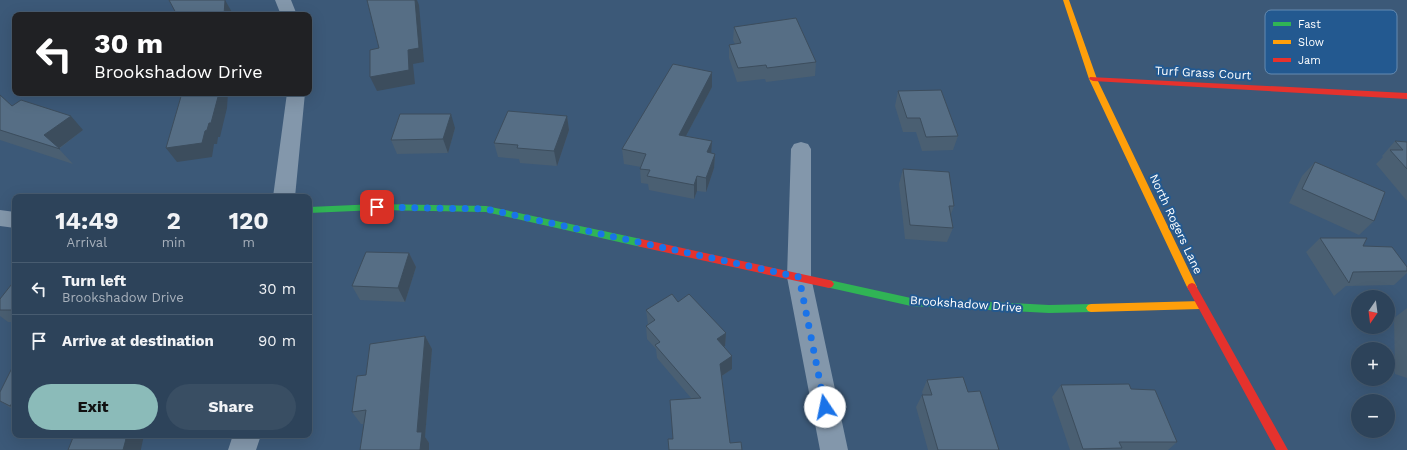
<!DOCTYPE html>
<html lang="en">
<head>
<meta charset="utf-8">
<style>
  :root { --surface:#2d435a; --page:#394e63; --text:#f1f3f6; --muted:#a7b0bb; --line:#485c70; --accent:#8bbbb9 }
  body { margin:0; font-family:"Work Sans",sans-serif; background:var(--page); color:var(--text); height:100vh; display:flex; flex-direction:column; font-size:15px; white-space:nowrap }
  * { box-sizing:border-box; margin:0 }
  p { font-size:13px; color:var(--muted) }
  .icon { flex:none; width:22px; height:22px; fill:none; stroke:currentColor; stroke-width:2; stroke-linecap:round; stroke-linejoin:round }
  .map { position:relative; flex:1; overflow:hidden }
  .details { position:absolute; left:12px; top:194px; width:300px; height:244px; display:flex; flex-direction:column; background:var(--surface); border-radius:8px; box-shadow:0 4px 16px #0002,0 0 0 1px var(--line) }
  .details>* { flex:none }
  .hud { position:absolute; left:12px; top:12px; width:300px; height:84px; border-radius:8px; box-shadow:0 4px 16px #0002,0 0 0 1px var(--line); background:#202124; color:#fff; overflow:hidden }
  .needle { width:26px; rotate:194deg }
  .controls { position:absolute; left:1351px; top:290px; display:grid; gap:8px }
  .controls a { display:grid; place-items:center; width:44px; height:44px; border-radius:50%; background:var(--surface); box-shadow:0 4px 16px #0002,0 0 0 1px var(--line); font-size:20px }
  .pin { position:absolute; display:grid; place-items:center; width:34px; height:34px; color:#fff; margin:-17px; border-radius:8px; box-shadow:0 2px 6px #0006 }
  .me { position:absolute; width:44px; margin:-22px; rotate:349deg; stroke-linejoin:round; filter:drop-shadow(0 0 3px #0008) }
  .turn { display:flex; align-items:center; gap:14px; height:84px; padding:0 16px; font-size:18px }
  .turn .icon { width:52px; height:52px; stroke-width:2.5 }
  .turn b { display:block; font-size:28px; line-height:34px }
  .eta { display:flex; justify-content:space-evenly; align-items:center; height:68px; text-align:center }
  .eta b { font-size:24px; font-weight:700; line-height:28px }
  .primary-button { display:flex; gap:8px; margin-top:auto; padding:8px 16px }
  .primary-button a { flex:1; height:46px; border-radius:24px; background:var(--accent); color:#111; font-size:16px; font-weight:700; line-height:46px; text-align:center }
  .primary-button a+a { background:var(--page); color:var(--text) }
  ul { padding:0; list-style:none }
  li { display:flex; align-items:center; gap:12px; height:52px; padding:0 16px; border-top:1px solid var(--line) }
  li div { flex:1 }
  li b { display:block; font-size:15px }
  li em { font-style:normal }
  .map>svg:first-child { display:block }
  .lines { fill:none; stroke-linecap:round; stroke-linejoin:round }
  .street { fill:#8397ab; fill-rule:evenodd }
  .fast { fill:#30b455; fill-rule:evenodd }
  .slow { fill:#ff9f0a; fill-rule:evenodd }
  .jam { fill:#e5322d; fill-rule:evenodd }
  .wall { fill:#4a5f72 }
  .shaded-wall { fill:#3c4d5d }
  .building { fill:#566e85; stroke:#3c4d5d }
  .route { stroke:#1a73e8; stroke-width:7; stroke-dasharray:0 12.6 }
  .labels { text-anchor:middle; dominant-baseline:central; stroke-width:4; stroke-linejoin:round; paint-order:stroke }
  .street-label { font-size:12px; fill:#fff; stroke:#235990 }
  .key { fill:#235990; stroke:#658bb1; stroke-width:1 }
  .key-label { font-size:11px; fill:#fff }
</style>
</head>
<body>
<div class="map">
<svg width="1407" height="450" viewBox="0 0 1407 450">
  <rect width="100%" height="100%" fill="#3c5978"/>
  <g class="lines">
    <path class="street" d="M275,0H291L297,15H281Z
      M287,93H305L295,197H273Z
      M801,142L808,144L811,149V277L848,450H820L787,277L791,149L794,144Z
      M0,210L15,212V228L0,226Z
      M233,435H261L256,450H228Z"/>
    <path class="fast" d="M377,204L486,206L641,239L644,240L646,243L644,246L641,247L486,212L377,210L309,213V207Z
      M829,280L911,298L1049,305L1091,304L1094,305L1096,308L1094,311L1091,312L1049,313L911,306L826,287L824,284L826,281Z"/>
    <path class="slow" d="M1063,0H1069L1097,79L1197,287L1195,290L1192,291L1189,290L1187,287L1089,79Z
      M1201,301L1204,302L1206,305L1204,308L1201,309L1091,312L1088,311L1086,308L1088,305L1091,304Z"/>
    <path class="jam" d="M1090,77L1407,93V99L1093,81L1089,79Z
      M641,239L829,280L832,281L834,284L832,287L829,288L641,247L638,246L636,243L638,240Z
      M1192,283L1195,284L1288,450H1276L1187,287L1189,284Z"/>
  </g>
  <path class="wall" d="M734,27L816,62L815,76L766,82L765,79L737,82L729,58V45L735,44L733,40Z
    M712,87L686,136L712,141L711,153L715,154L714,168L706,192L697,191L694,199L649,190L648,184L641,183L640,169L641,167L624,164L622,149Z
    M898,91L958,136L953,150L922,151L916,132H903L895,106Z
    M0,95L12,106L83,130L59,149L73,164L0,140Z
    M567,116L569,130L557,166L520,163L519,159L498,157L494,143Z
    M455,128L448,153L397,154L391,140Z
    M1395,141L1407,142V201L1376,164L1383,157L1382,156Z
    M1315,162L1374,221L1359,235L1289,203L1302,176Z
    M903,169L954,206L951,214L953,228L947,242L905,239L899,184Z
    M1320,238L1363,246L1407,267V273L1394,285L1346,286L1334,296L1306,252Z
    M409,253L416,267L405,302L360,300L352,286Z
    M15,279V322H8L0,316V299Z
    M678,302L726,333L725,346L724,347L732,369L722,376L730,443L742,450L673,439L691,398L657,358L656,349L647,339L646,326L648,324L646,310Z
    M1407,308V378L1395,374L1394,318Z
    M425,336L432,349L425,437L429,443V450H360L364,424H361L352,412L366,375Z
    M15,362V411L0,401Z
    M927,380L968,392L999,450H928L916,407L922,395H923L922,392Z
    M1061,385L1131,389L1177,442L1168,450H1070L1052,397Z"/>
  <path class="shaded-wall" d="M225,0L233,14V15H224Z
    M415,0H417L419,5L424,62L413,64L415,84L377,91L370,77L408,50Z
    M712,72V87L679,149V135Z
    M219,93H228L227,108L220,137H218L217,144H214L212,157L177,162L166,148L209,123Z
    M451,114L455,128L448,153L443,139Z
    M71,116L83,130L58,149L44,135Z
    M567,116L569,130L557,166L554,151Z
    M712,141L711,156L707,152Z
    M715,154L714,168L706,192V178Z
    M697,176V191L694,199V185Z
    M409,253L416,267L405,302L398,288Z
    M726,333L725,346L716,352L717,339Z
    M425,336L432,349L425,437L429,443V450H420L417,432Z
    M732,356V369L720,377V364Z
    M15,399V410L10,406Z
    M126,435H144L141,449V450H123Z"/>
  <path class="building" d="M169,0H225L224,15H177Z
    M367,0H415L419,48L408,50L409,70L370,77V50L379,48Z
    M796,18L816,62L767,68L766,65L738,68L729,45L741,43L734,27Z
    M673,64L712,72L679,135L712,141L707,152L715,154L706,178L697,176L694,185L647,176L650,170L640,169L646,154L622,149Z
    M941,90L958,136L926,137L920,118H907L898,91Z
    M182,93H219L211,123H209L207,130L205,131L202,143L166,148Z
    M0,95L12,106L21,100L71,116L44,135L60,149L0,130Z
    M508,111L567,116L554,151L517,148L518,145L494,143Z
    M400,114H451L443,139L391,140Z
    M1395,141L1407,142V169L1390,150H1403Z
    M1315,162L1385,192L1374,221L1302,189Z
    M903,169L949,172L954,206H949L953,228L910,225Z
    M1320,238H1367L1363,246L1392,247L1407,267V271L1353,272L1349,283Z
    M366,252L409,253L398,288L352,286Z
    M15,280V310H0V299Z
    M672,294L678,302L689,294L726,333L717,339L732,356L720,364L730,443L741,442L742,450H669L668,439H673L670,400L701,398L655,345L660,342L646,326L655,320L646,310Z
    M425,336L417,432H422L420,450H360L366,410L352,412L357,376L366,375L370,344Z
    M15,362V399L10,406L0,401V392Z
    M963,377L968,392L980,391L999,450H938L922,395H932L927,380Z
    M1129,384L1131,389L1155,390L1177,442H1119L1122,448L1083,449L1061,385Z
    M74,435H126L125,439H126L123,450H68Z"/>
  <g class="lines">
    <path class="route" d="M377,207L486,209L799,277L825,407"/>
  </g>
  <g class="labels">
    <g class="street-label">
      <text transform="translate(1203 73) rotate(3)">Turf Grass Court</text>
      <text transform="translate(1176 224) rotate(65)">North Rogers Lane</text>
      <text transform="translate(966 304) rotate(4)">Brookshadow Drive</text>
    </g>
  </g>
  <rect x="1265" y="10" width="132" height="64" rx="6" class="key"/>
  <rect x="1273" y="22" width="18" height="4" fill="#30b455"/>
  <rect x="1273" y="40" width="18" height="4" fill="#ff9f0a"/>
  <rect x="1273" y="58" width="18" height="4" fill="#e5322d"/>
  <g class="key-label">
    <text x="1298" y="28">Fast</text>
    <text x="1298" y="46">Slow</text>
    <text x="1298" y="64">Jam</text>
  </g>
</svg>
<div class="controls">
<a><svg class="needle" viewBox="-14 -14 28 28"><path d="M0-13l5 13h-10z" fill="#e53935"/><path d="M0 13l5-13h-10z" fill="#a7b0bb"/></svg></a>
<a>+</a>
<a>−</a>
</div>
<div class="pin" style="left:377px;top:207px;background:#d93025"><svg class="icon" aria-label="arrive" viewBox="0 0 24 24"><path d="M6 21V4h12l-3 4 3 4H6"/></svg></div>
<svg class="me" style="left:825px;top:407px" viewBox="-20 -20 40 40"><circle r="19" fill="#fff"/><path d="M0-13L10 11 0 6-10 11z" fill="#1a73e8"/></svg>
<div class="hud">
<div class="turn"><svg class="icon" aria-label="left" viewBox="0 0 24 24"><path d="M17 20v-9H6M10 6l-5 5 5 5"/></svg><div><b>30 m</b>Brookshadow Drive</div></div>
</div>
<section class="details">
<div class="eta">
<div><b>14:49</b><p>Arrival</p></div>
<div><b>2</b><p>min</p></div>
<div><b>120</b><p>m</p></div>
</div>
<ul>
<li><svg class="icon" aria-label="left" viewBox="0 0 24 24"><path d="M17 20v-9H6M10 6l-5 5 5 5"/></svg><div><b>Turn left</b><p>Brookshadow Drive</p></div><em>30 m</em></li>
<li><svg class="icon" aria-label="arrive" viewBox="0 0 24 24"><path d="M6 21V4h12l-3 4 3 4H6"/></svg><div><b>Arrive at destination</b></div><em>90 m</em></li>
</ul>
<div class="primary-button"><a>Exit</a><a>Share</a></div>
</section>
</div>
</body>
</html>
